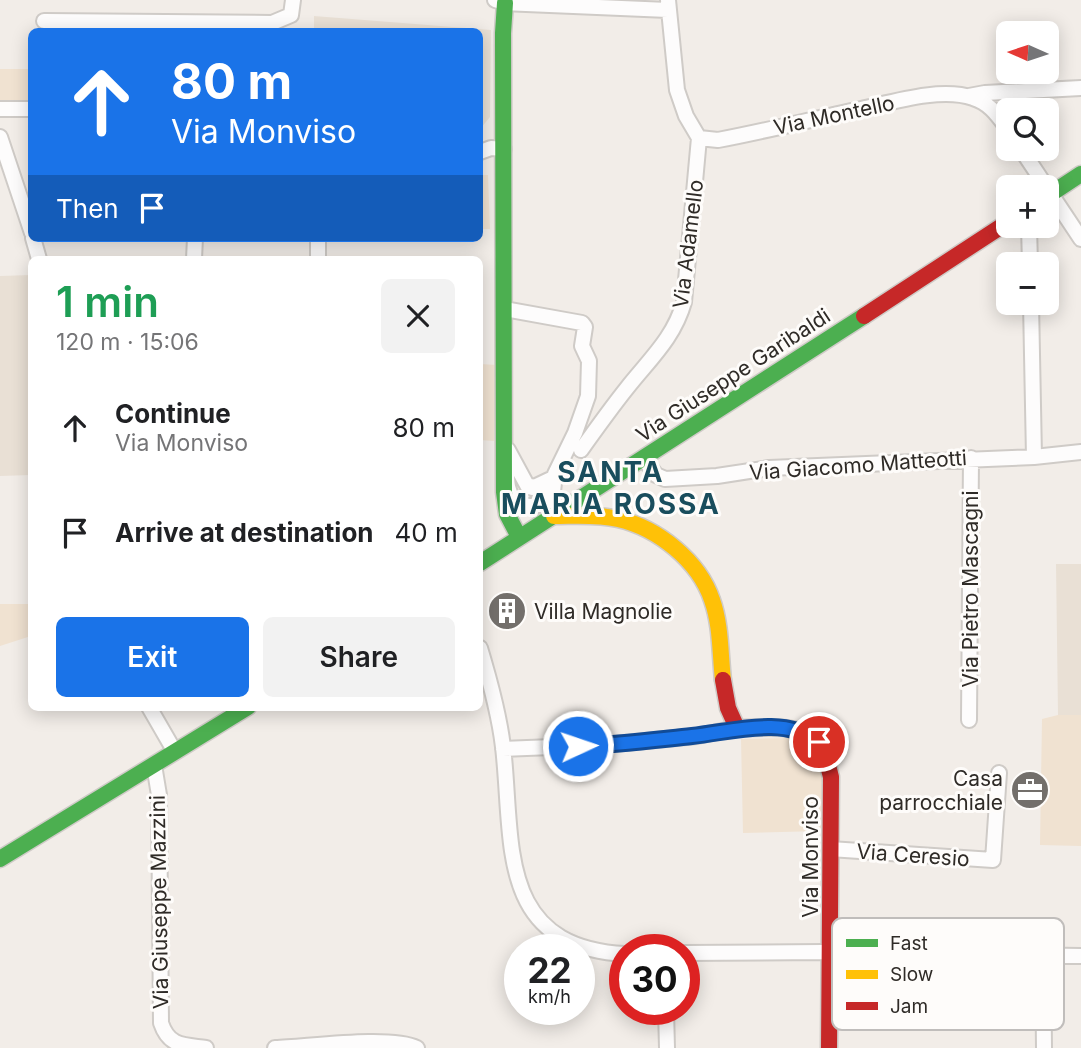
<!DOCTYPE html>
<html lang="en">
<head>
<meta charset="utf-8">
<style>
  :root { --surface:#fff; --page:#f2f2f2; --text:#202124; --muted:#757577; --accent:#1a73e8 }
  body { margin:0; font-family:Inter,sans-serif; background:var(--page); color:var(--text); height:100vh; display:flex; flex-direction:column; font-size:26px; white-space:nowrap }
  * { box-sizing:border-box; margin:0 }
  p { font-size:23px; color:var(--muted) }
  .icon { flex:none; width:38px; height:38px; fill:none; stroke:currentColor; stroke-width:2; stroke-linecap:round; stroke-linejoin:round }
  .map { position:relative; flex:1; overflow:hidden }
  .details { position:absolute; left:28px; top:256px; width:455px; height:455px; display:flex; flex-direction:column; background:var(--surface); border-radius:10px; box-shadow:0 4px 18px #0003 }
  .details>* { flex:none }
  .guide { position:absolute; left:28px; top:28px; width:455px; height:214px; border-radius:10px; box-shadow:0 4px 18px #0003; background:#1a73e8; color:#fff; overflow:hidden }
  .needle { width:46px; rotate:273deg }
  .tools { position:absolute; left:996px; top:21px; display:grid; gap:14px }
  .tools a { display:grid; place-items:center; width:63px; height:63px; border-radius:10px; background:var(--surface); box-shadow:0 4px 18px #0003; font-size:35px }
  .speed { position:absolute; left:504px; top:934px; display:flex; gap:14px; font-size:35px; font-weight:700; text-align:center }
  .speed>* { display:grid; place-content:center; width:91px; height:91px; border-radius:50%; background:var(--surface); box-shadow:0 4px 18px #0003; line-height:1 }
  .speed small { font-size:18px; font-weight:400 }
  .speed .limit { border:10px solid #d22; background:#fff; color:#111 }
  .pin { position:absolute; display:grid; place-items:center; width:60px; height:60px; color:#fff; margin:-30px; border:4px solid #fff; border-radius:50%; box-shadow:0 2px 7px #0007 }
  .me { position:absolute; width:77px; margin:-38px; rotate:87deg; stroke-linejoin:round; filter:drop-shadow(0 0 5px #0008) }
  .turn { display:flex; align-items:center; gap:24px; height:147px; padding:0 28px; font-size:32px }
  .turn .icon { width:91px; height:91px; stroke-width:2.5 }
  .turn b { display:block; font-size:49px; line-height:60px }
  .then { display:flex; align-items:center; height:66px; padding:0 28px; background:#0003; gap:14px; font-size:26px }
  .round { display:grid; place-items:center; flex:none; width:74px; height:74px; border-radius:10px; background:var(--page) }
  .headline { display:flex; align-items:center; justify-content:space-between; height:119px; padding:0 28px }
  h1 { font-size:42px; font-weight:600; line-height:52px; color:#1e9e55 }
  .button { display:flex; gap:14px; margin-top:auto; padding:14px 28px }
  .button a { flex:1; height:80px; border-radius:10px; background:var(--accent); color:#fff; font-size:28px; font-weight:600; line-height:80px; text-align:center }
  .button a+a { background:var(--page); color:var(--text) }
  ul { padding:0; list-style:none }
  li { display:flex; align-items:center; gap:21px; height:105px; padding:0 28px }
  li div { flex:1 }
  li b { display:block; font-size:26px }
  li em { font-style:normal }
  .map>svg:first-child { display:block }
  .built { fill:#e9e0d5 }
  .green { fill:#f0e2d1 }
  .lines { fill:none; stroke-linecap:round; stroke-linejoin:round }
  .street-casing { stroke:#cfcbc7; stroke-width:18 }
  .fast-casing { stroke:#cfcbc7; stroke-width:19 }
  .slow-casing { stroke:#cfcbc7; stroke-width:19 }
  .jam-casing { stroke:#cfcbc7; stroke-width:19 }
  .street { stroke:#fdfcfc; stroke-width:14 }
  .fast { stroke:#4caf50; stroke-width:16 }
  .slow { stroke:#ffc107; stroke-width:16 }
  .jam { stroke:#c62828; stroke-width:16 }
  .route-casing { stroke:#114b97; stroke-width:18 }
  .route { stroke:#1a73e8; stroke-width:12 }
  .labels { text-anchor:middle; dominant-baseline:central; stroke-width:6; stroke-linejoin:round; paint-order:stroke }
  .street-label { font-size:21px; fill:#2f2b27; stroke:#fefcfa }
  .poi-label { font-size:21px; fill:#2f2b27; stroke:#fefcfa; text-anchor:start }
  .district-label { font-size:28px; font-weight:bold; letter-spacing:2px; fill:#194d5d; stroke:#fefcfa }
  .key { fill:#fefcfa; stroke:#c0bdbb; stroke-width:2 }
  .key-label { font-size:19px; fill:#2f2b27 }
</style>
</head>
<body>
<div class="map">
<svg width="1081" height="1048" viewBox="0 0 1081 1048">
  <rect width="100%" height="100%" fill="#f2ede8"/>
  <path class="built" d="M314,16L491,30L490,117L480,129V32L314,31Z
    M31,275V475L0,476V276Z
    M1056,564H1081V715H1058Z"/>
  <path class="green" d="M0,69H31V102H4L0,100Z
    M480,175H488L490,229H480Z
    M480,364L497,365L494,441L480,440Z
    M0,604H31V636L0,646Z
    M1058,715H1081V846L1040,845L1042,719Z
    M789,738L815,747L824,771L821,831L743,833L741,739Z"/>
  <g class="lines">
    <defs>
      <path id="street" d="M495,0L505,3L668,10
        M44,21L272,23L291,15L293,0
        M969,96L985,93L1081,88
        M0,109H32
        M0,137L32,233
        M699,138L718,140C766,131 813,119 861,109C893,102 941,87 973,98C990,103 998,116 1008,129
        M1021,149L1081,239
        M480,152L491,148L504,149
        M1029,226L1030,264
        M33,238L39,259
        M194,259L195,238
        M318,259V238
        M1031,303L1034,457
        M505,309L582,323L585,327L582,346L589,361L588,396L575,433L555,474L550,518
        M508,450L528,487L531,486L532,488L551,479L549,500C541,505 533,508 523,505C501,497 508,468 508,450Z
        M581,450C596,429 611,408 627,388C649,360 674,338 684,302L699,138L686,116L677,90L668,0
        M644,459L656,475L665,479L717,476L769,468L1034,457L1081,452
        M480,648C490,681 499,713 503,747C514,841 495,947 625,954
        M149,707L175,752
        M969,720L971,458
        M503,749L603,745L697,736L737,728
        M154,765L159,795L161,1023C169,1047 184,1045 206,1048
        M830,849L993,860L999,773
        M684,953L823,952L1081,956
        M1043,956L1044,1048
        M666,1010L667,1048
        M275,1048C308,1047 390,1035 417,1048"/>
      <path id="fast" d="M505,3L503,33L504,492L507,514L519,537
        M1046,197L1081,174
        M480,563L864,316
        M0,859L248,707"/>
      <path id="slow" d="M554,516C575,516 597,514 618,519C658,528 699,561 712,600C721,625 720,653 723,680"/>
      <path id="jam" d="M864,316L1008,222
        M723,680L728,708L737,728C787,728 818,719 831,777L829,1048"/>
    </defs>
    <use href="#street" class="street-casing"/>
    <use href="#fast" class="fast-casing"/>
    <use href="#slow" class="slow-casing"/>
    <use href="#jam" class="jam-casing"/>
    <use href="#street" class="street"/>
    <use href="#fast" class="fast"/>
    <use href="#slow" class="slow"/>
    <use href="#jam" class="jam"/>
  </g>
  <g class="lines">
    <defs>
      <path id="route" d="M578,746C616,745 654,740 692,736C732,732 783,715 819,742"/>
    </defs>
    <use href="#route" class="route-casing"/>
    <use href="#route" class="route"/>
  </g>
  <defs>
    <symbol id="building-disc" viewBox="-11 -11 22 22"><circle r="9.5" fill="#736f6b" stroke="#fefcfa"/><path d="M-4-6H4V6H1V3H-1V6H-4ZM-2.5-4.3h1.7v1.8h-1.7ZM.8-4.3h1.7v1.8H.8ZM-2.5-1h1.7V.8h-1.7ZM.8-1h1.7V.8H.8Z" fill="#fff"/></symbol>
    <symbol id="office-disc" viewBox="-11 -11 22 22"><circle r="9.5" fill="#736f6b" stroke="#fefcfa"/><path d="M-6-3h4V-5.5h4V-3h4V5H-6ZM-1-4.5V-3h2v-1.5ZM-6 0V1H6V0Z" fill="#fff"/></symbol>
  </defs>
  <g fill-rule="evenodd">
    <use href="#building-disc" x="485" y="589" width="44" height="44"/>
    <use href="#office-disc" x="1008" y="768" width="44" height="44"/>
  </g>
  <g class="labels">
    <g class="street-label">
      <text transform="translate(834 115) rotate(-12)">Via Montello</text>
      <text transform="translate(688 244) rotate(-83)">Via Adamello</text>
      <text transform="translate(733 375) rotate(-33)">Via Giuseppe Garibaldi</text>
      <text transform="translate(858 465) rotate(-4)">Via Giacomo Matteotti</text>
      <text transform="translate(970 589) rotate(-90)">Via Pietro Mascagni</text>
      <text transform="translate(913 855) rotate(4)">Via Ceresio</text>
      <text transform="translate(810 857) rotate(-90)">Via Monviso</text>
      <text transform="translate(159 902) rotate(-91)">Via Giuseppe Mazzini</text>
    </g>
    <g class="poi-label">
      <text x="534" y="611">Villa Magnolie</text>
      <text x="1003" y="778" text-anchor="end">Casa<tspan x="1003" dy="24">parrocchiale</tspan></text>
    </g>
    <g class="district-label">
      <text x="611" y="472">SANTA<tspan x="611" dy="32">MARIA ROSSA</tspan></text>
    </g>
  </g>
  <rect x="832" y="918" width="232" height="112" rx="10" class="key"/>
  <rect x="846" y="939" width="32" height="8" fill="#4caf50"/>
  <rect x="846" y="970" width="32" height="9" fill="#ffc107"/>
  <rect x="846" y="1002" width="32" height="8" fill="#c62828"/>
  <g class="key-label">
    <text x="890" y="950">Fast</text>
    <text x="890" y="981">Slow</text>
    <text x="890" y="1013">Jam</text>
  </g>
</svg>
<div class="tools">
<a><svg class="needle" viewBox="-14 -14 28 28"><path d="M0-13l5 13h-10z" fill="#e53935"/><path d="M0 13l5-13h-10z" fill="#757577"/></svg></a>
<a><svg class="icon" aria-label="search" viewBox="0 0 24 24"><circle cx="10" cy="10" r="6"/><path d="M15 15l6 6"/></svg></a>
<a>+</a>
<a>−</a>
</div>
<div class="speed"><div>22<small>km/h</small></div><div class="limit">30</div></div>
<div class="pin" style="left:819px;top:742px;background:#d93025"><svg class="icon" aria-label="arrive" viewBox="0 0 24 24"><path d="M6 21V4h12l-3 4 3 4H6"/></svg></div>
<svg class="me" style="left:578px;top:746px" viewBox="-20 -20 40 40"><circle r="17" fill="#1a73e8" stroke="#fff" stroke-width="3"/><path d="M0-11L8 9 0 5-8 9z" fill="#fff"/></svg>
<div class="guide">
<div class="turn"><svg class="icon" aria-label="ahead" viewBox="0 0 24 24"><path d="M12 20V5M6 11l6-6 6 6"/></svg><div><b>80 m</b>Via Monviso</div></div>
<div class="then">Then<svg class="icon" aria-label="arrive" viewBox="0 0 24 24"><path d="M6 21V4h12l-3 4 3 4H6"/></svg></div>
</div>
<section class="details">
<div class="headline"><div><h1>1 min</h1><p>120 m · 15:06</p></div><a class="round"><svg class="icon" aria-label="close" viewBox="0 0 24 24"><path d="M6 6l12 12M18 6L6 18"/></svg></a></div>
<ul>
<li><svg class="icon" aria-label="ahead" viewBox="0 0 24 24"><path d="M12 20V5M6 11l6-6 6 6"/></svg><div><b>Continue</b><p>Via Monviso</p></div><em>80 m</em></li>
<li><svg class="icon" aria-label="arrive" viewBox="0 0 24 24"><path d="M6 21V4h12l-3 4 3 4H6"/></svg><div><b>Arrive at destination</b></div><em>40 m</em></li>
</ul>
<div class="button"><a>Exit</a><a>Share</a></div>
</section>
</div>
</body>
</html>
